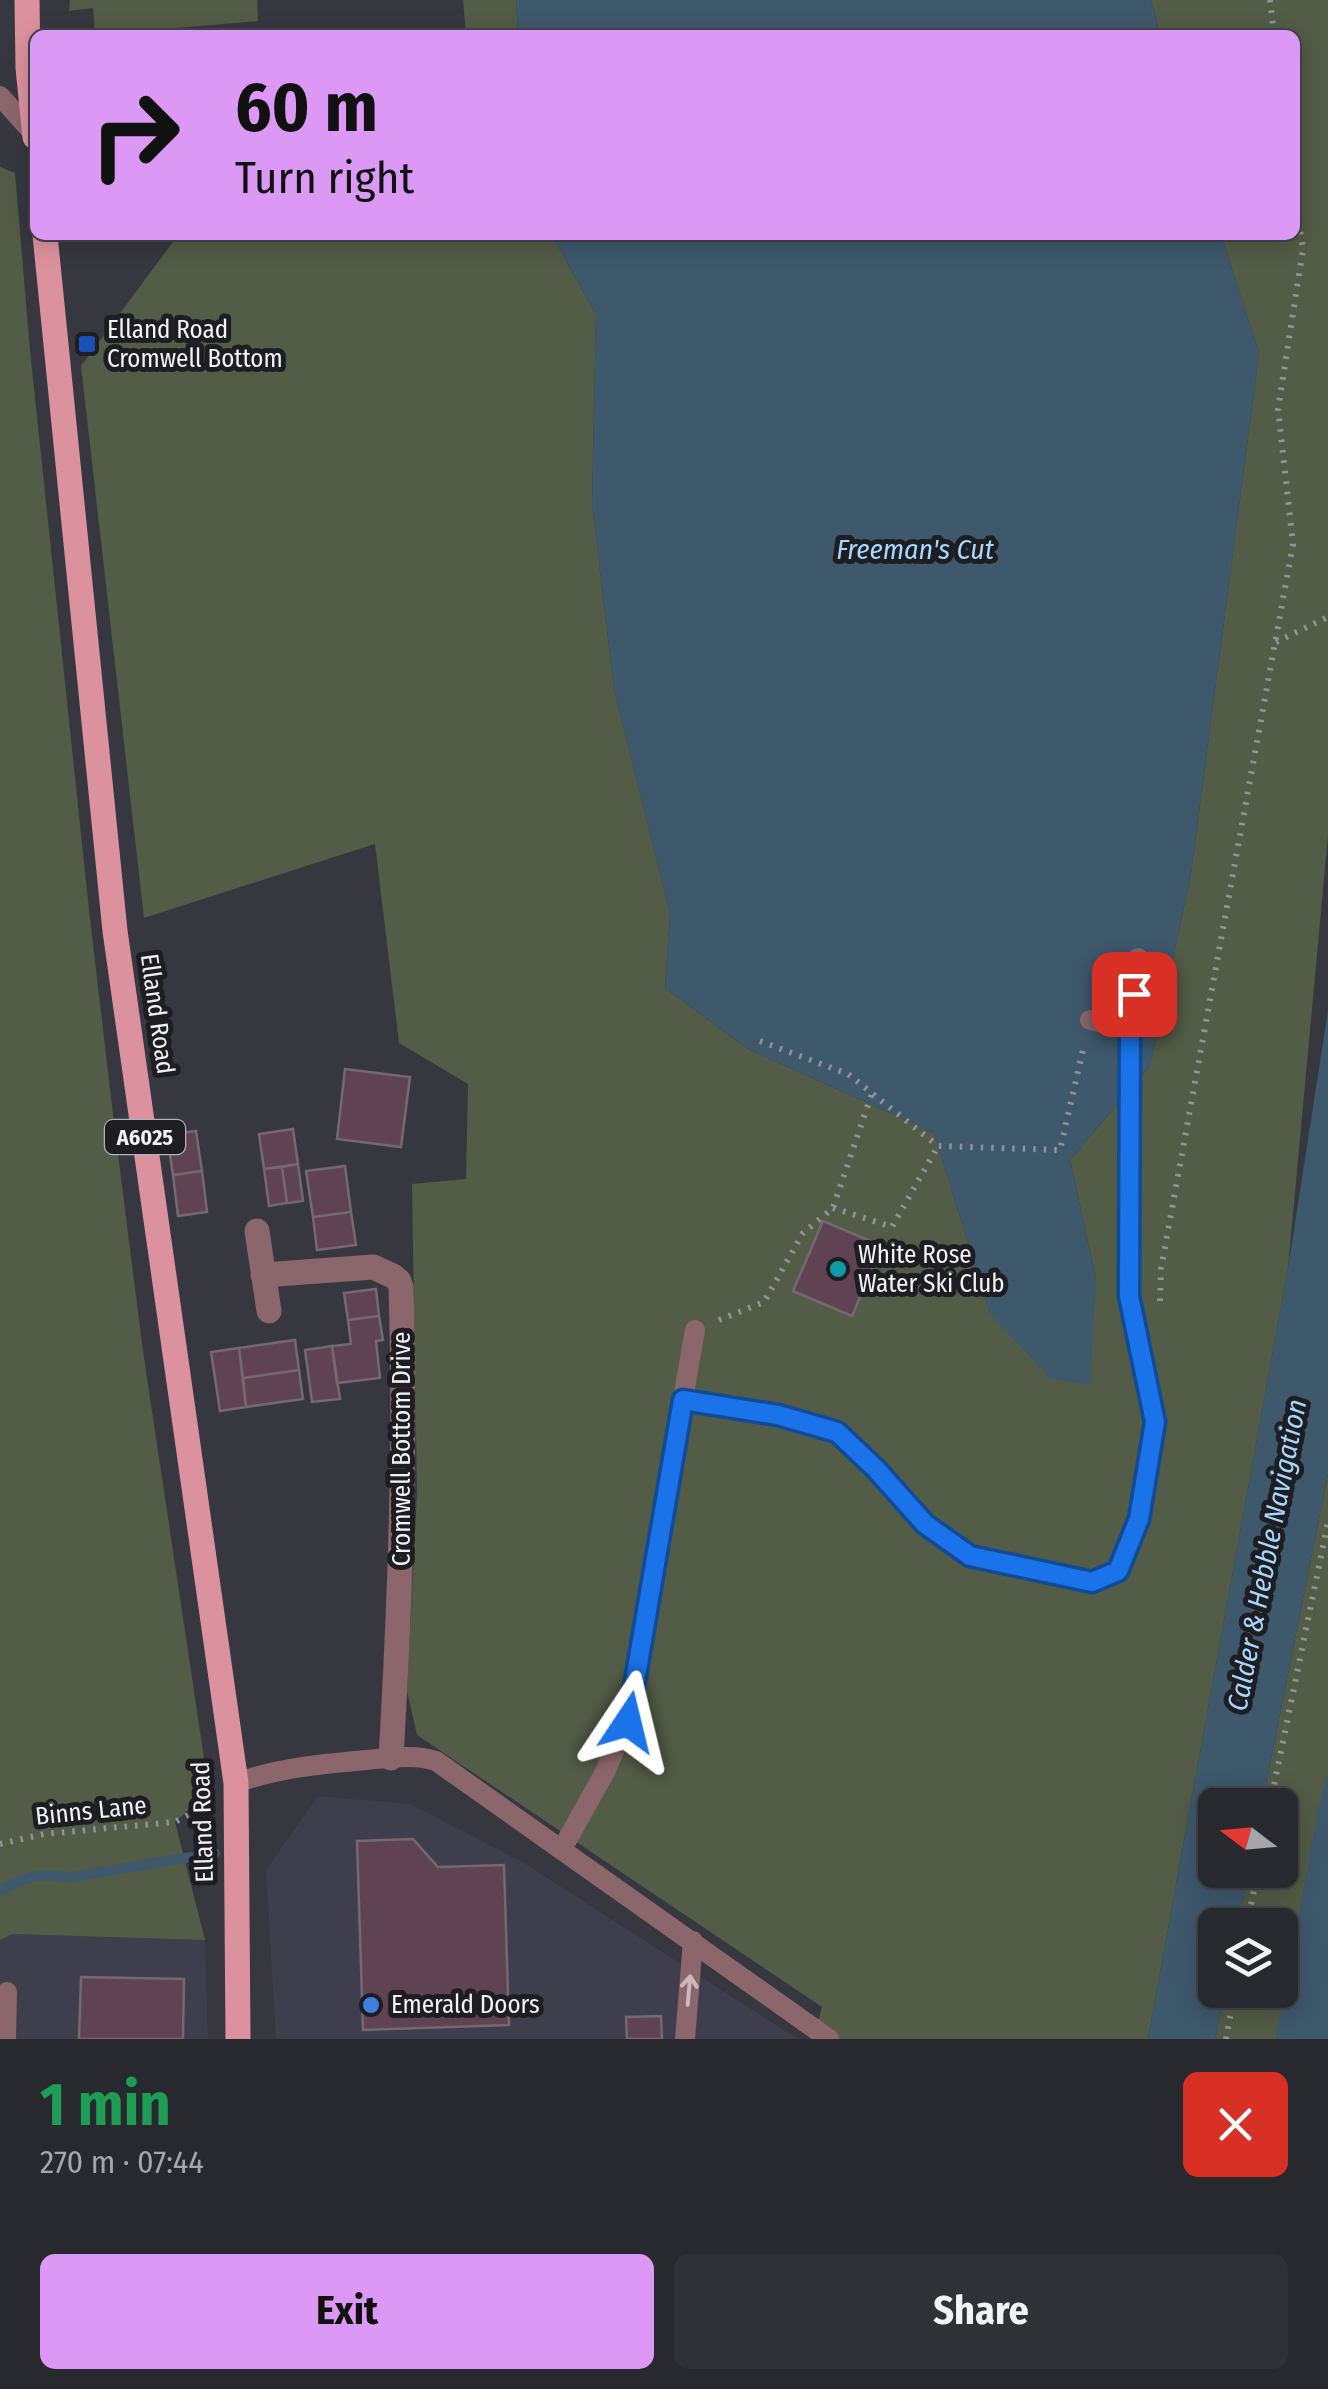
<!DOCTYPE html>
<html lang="en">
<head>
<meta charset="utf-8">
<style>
  :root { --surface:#28292f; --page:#303137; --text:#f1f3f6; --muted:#a5a6aa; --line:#44454b; --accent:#db99f5 }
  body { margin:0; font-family:"Fira Sans Condensed",sans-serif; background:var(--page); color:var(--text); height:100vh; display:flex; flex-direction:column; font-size:38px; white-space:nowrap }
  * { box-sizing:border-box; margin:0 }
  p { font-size:32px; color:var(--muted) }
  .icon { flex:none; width:55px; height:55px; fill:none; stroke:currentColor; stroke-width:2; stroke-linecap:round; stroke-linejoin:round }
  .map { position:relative; height:2039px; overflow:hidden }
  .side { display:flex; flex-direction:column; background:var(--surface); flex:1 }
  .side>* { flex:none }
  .top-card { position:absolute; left:30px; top:30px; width:1270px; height:210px; border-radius:15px; box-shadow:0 5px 25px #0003,0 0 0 2px var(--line); background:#db99f5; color:#111; overflow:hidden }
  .needle { width:65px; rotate:286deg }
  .fabs { position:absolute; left:1198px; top:1788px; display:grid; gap:20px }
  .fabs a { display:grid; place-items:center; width:100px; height:100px; border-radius:15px; background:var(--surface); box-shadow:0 5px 25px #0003,0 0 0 2px var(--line); font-size:50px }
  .pin { position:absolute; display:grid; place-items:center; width:85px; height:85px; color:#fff; margin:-42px; border-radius:20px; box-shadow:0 5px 15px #0006 }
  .me { position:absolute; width:110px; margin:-55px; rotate:10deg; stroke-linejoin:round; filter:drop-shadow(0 0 8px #0008) }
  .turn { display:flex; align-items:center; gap:35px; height:210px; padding:0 40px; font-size:45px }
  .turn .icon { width:130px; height:130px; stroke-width:2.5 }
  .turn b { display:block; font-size:70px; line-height:85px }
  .round { display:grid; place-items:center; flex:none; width:105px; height:105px; border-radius:15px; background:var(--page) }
  .head { display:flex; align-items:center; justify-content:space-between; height:170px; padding:0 40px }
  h1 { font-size:60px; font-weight:700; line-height:75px; color:#1e9e55 }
  .cta { display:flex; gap:20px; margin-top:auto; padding:20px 40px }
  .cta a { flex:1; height:115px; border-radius:15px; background:var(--accent); color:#111; font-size:40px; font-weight:700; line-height:115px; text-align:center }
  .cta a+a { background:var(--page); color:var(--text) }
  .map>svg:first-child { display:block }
  .built { fill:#3e3e4c }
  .green { fill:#535c46 }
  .water { fill:#3e586c }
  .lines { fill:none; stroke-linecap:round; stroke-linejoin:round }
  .stream { stroke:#3e586c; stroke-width:10 }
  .building { fill:#604352; stroke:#74696e; stroke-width:2.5 }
  .path { stroke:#92939a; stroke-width:6; stroke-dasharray:2.5 8; stroke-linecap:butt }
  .lane { stroke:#8b666b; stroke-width:20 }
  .street { stroke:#8b666b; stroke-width:25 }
  .primary { stroke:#dc929e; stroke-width:25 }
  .oneway { stroke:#c8babf }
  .route-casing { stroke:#114b97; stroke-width:25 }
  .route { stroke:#1a73e8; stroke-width:18 }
  .transit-dot { fill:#1a4fb4; stroke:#1e1e22; stroke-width:4 }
  .culture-dot { fill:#0f9aa8; stroke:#1e1e22; stroke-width:4 }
  .shop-dot { fill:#3f7fe0; stroke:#1e1e22; stroke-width:4 }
  .labels { text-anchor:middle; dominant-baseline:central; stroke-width:10; stroke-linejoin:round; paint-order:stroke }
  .shield { fill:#1e1e22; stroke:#b2b2b7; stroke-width:2.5 }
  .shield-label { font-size:22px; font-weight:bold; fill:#f1f2f7 }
  .poi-label { font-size:25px; fill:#f1f2f7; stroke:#1e1e22; text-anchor:start }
  .street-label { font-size:25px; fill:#f1f2f7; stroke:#1e1e22 }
  .water-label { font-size:28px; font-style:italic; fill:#a5d8ff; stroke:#1e1e22 }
</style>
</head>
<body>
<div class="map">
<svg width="1328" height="2039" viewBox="0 0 1328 2039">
  <rect width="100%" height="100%" fill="#36373f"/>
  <path class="built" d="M318,1796L411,1804L524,1863L798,2039H276L266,1870Z
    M13,1934L205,1940L208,2039H0V1940Z"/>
  <path class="green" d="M70,0H257L258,21L95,35L93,8L69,11Z
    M463,0H516L518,35H466Z
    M1151,0H1328V836L1288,1268L1148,2039H813L822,2007L417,1735L407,1691L417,1492L412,1184L466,1179L468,1084L399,1043L375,844L144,918L81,366L178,235H552L596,315L592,503L614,689L670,913L665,988L748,1049L934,1133L990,1314L1096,1279L1070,1160L1150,1066L1191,874L1259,353L1221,235H1295V35H1160Z
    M0,167L15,173L30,350L89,910L114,1123L143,1351L209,1791L175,1822L205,1940L13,1934L0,1940Z
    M1328,1473V2039H1215L1225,1990H1280V1925H1238L1249,1870H1280V1805H1262Z"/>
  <path class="water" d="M516,0H1151L1160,35H518Z
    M552,235H1221L1259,353L1191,874L1150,1066L1070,1160L1096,1279L1090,1385L1051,1379L990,1314L934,1133L748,1049L665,988L670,913L614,689L592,503L596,315Z
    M1328,1010V1473L1262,1805H1215V1870H1249L1238,1925H1215V1990H1225L1215,2039H1148L1288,1268Z
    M1328,1773V2039H1276L1318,1810Z"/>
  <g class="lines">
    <path class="stream" d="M0,1891C26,1877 38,1872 68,1878L215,1853"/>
  </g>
  <path class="building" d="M345,1069L410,1077L401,1147L337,1139Z
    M293,1129L298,1164L264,1169L259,1134Z
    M196,1131L202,1171L173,1175L167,1135Z
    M298,1164L303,1201L287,1203L282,1167Z
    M345,1166L351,1212L313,1217L306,1171Z
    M282,1167L287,1203L269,1206L264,1169Z
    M202,1171L207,1212L178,1216L173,1175Z
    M351,1212L356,1245L317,1250L313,1217Z
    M823,1221L882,1246L852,1316L793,1291Z
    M376,1289L379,1316L348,1320L344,1293Z
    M379,1316L383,1340L376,1341L380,1378L337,1383L332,1346L351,1344L348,1320Z
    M295,1340L299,1370L243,1378L239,1348Z
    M332,1346L340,1399L312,1402L305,1350Z
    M239,1348L246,1407L220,1411L211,1352Z
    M299,1370L303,1399L246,1407L243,1378Z
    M413,1839L438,1867L504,1865L509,2025L363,2030L357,1841Z
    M81,1977L184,1979L183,2039H79Z
    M661,2016L662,2039H627L626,2017Z"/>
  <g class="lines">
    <path class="path" d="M1270,0L1274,35
      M1276,642L1328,617
      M1096,994L1101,968
      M760,1041L848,1074L938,1146L1060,1150L1084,1045
      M833,1208L892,1227L938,1146
      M1160,1301L1161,1269L1293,544L1278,409L1303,249L1295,198
      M719,1320L764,1302L803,1233L833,1208L872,1093
      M1270,1805L1328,1522
      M0,1844L44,1834L175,1822L207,1805
      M1247,1925L1258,1870
      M1226,2039L1235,1990"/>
    <path class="lane" d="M0,96L35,135
      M1130,1029L1138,958
      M683,1400L778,1415L837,1432L876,1469L925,1524L970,1556L1092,1582L1119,1571L1139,1519L1155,1422L1129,1297L1130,1029L1090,1020
      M236,1783C278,1768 321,1764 366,1760C388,1758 414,1754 436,1761L829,2039
      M562,1849L605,1772L627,1721L695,1330
      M6,2039L7,1992
      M685,2039L693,1941"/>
    <path class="street" d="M257,1231L269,1311
      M263,1275L373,1267L393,1276L399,1281L401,1288C406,1445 400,1601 391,1758"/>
    <path class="primary" d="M27,0L28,68L35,137
      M45,235L115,931L236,1783L238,2039"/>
  </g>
  <defs><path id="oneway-shaft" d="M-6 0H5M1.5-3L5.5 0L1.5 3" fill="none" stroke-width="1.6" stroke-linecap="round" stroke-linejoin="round" transform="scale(2.5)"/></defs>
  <use class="oneway" href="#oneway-shaft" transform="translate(689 1990) rotate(-85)"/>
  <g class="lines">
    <defs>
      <path id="route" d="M628,1722L683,1400L778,1415L837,1432L876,1469L925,1524L970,1556L1092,1582L1118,1571L1139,1519L1155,1422L1129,1296L1130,1029L1134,994"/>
    </defs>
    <use href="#route" class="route-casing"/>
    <use href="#route" class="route"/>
  </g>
  <rect class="transit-dot" x="77" y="334" width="20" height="20" rx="5"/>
  <circle class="culture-dot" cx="838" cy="1269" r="10"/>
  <circle class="shop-dot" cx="371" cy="2005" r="10"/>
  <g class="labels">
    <rect class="shield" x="105" y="1120" width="80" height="34" rx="8"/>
    <g class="shield-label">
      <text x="145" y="1137">A6025</text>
    </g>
    <g class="poi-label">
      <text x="107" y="330">Elland Road<tspan x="107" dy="29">Cromwell Bottom</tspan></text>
      <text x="858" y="1255">White Rose<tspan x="858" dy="29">Water Ski Club</tspan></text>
      <text x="391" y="2005">Emerald Doors</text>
    </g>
    <g class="street-label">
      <text transform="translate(157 1014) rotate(82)">Elland Road</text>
      <text transform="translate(402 1449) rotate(-90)">Cromwell Bottom Drive</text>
      <text transform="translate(91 1811) rotate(-6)">Binns Lane</text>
      <text transform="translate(203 1822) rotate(-92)">Elland Road</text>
    </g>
    <g class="water-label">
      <text x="915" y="549">Freeman's Cut</text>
      <text transform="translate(1267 1555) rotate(-79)">Calder &amp; Hebble Navigation</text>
    </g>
  </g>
</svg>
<div class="fabs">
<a><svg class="needle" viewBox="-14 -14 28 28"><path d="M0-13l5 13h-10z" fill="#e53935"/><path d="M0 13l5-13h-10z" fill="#a5a6aa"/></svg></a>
<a><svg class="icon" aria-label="layers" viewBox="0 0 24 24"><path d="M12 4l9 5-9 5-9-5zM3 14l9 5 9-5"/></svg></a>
</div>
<div class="pin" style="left:1134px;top:994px;background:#d93025"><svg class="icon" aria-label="arrive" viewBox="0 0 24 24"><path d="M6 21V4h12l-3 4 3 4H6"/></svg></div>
<svg class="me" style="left:628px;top:1722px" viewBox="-20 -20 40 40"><path d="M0-17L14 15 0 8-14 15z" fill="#1a73e8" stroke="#fff" stroke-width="4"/></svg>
<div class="top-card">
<div class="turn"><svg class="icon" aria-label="right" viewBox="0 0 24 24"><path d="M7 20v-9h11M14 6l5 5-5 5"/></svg><div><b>60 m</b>Turn right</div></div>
</div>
</div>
<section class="side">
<div class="head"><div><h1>1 min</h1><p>270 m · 07:44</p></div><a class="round" style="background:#d93025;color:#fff"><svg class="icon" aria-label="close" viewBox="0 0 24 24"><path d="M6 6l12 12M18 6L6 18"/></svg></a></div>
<div class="cta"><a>Exit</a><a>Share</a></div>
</section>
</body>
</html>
